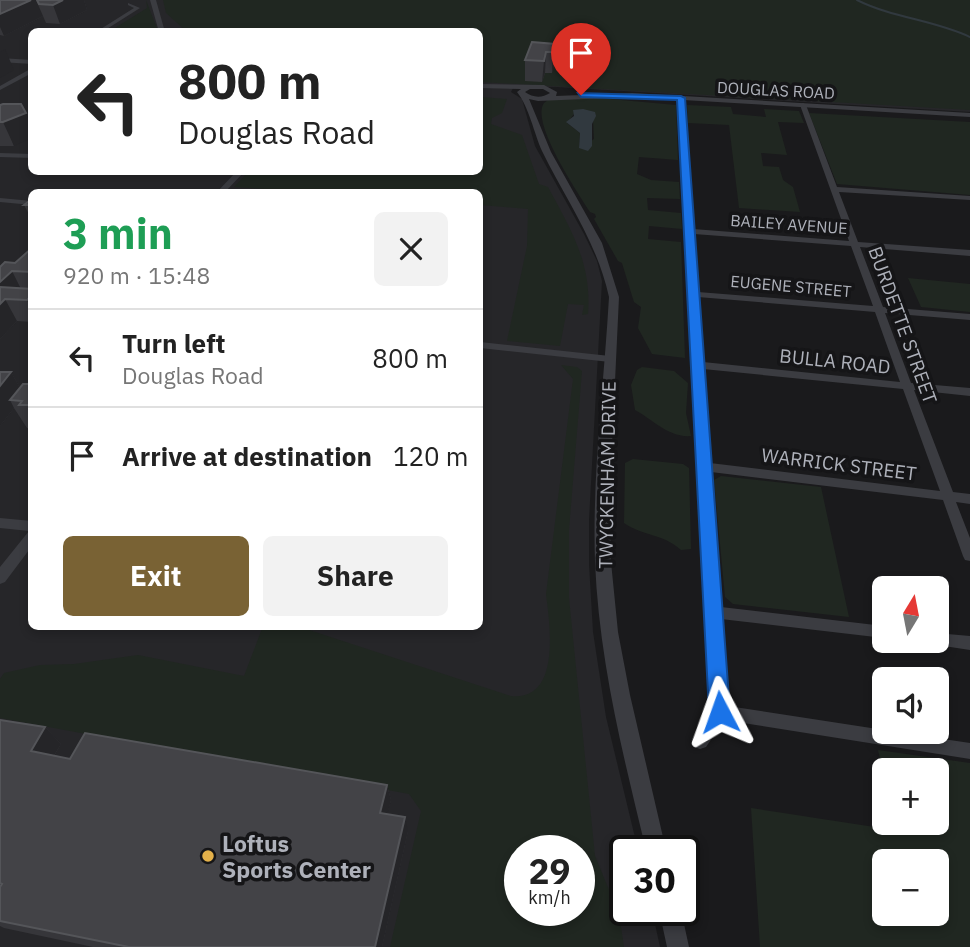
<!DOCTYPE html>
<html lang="en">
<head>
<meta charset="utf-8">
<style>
  :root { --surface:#fff; --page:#f2f2f2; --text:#222; --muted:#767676; --line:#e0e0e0; --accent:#796234 }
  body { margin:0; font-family:"IBM Plex Sans",sans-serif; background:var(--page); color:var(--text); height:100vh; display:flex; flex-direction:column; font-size:26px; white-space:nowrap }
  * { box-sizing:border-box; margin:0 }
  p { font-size:23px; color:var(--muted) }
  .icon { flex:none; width:38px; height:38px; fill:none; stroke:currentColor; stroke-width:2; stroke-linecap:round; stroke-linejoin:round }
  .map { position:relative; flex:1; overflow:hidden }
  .side { position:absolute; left:28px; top:189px; width:455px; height:441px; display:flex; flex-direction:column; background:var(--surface); border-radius:10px; box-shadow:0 4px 10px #0003 }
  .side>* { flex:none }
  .banner { position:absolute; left:28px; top:28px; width:455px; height:147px; border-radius:10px; box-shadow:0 4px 10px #0003; background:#fff; color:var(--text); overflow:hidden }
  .needle { width:46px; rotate:10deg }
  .controls { position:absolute; left:872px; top:576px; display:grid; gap:14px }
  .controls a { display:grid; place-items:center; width:77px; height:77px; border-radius:10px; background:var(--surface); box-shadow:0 4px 10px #0003; font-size:35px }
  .speed { position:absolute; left:504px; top:835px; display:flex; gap:14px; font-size:35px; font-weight:700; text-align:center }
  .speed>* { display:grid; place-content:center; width:91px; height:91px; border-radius:50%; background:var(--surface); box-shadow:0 4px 10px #0003; line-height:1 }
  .speed small { font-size:18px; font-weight:400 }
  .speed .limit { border:4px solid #111; border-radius:10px; background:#fff; color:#111 }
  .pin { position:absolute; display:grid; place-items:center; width:60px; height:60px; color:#fff; margin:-72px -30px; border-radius:50% 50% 50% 0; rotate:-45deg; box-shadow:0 0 7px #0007 }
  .pin .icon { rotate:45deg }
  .me { position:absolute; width:77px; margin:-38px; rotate:356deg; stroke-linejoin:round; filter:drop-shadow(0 0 5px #0008) }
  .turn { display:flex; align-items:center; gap:24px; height:147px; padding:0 35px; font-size:32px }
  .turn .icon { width:91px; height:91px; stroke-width:2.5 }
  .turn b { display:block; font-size:49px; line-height:60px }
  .round { display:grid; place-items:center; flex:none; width:74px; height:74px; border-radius:10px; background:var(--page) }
  .summary { display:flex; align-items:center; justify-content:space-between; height:119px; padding:0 35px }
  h1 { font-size:42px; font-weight:700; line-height:52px; color:#1e9e55 }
  .primary-button { display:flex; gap:14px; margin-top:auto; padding:14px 35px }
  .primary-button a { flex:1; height:80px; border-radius:10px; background:var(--accent); color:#fff; font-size:28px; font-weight:700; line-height:80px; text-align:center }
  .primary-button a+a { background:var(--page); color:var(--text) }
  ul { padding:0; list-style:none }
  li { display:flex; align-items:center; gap:21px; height:98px; padding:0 35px; border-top:2px solid var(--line) }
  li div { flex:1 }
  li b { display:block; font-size:26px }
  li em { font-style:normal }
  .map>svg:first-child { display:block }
  .built { fill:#262629; fill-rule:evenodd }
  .green { fill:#202721; fill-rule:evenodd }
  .water { fill:#31393f }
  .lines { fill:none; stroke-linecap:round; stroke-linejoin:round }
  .stream { stroke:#31393f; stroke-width:2 }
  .minor { fill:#3b3c41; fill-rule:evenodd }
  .tertiary { fill:#3b3c41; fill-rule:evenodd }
  .wall { fill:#36363a }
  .shaded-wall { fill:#252528 }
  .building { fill:#434347; stroke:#545559; stroke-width:2 }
  .route { fill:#1a73e8; stroke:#114b97; stroke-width:2 }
  .poi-dot { fill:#e4b14a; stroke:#151517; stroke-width:2.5 }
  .labels { text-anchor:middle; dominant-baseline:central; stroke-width:7; stroke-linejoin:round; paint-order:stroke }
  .far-street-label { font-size:16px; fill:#aeb1ba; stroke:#151517 }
  .street-label { font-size:19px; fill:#aeb1ba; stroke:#151517 }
  .near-poi-label { font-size:23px; font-weight:bold; fill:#aeb1ba; stroke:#151517; text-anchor:start }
</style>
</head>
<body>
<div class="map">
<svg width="970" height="947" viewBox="0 0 970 947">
  <rect width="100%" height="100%" fill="#1a1a1c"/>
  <path class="built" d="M0,0H970V112L557,87L514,86L511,92L522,99L535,146L584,234L597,261L602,281L589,520V564L593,632L606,717L638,850H625V910H652L660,947H0ZM32,32H480V172H32ZM32,192H480V626H32ZM520,850H579V910H520Z"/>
  <path class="green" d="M146,0L158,31H110L147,8Z
    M163,0H970V110L480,82V32L186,31L166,13Z
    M480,97L507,99L502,113L492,118L491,124L522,135L539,184L548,187C571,230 592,263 588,314L582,315L584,305L568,304L560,346L507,341L527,246L528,209L480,205V192H309L234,187L248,172H480Z
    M599,98L676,105L678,160L639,157L637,174L651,180L679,182L680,199L647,198L648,210L681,213L682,229L649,226L648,239L681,242L685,358L652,354L638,328L641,307L634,302L622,263L618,261L594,219L596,217L595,214L590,212C578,193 530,122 544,103L548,100ZM574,114L593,120L594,139L579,148L580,133L567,123Z
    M687,105L731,107L733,114L766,117L764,109L799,111L804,123L778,122L787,155L761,153L763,166L779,167L783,180L793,187L800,212L739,208L729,125L688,123Z
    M809,113L970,122V195L837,184Z
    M908,278L970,284V312L921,307Z
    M561,365L577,367L582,371L569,530V598L595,856L619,914L624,947H390L421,811L409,794L0,718V679L4,673L40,665L74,664L138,655L244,676L263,626L300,627L511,696C561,701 550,626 546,594L573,379ZM520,850H579V910H520Z
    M642,367L674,371L688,383L686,413L691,436C669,438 652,419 635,410L631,385L637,370Z
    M633,459L683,464L689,468L691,549L681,550C662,533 645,537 624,523L625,463Z
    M721,476L821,487L849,617L733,604L725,597L714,480Z
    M878,750L970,763V947H760L751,808L894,830L893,823L936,822V770H884V776ZM884,861H936V914H884Z"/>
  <path class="water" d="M583,109L595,112L596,116L592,124V146L588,151L579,148L580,133L566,122L574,116L573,110Z"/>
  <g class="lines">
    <path class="stream" d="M857,0C893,18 934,20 970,37"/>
    <path class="minor" d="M128,3L140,8L102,32H96L134,8L128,5Z
      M0,58L32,60V64L0,62Z
      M32,68V73L0,90V86Z
      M681,96L684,98L693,229L849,241L800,105L803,103L806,105L837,187L970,196V200L839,192L858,242L970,250V256L860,247L883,307L970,314V320L885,313L911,383L970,388V396L914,390L953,492L970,494V504L956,502L970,538V561L965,560L963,556L943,500L711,472L721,607L884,626V638L721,619L728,706L884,730V732H896L970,743V759L724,720L706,747L700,749L694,747L692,741L712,710L678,98ZM694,234L851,246L873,306L698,292ZM698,297L875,312L900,382L703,362ZM703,369L903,389L940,491L710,463Z
      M0,153L32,154V158L0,157Z
      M236,172H244L225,192H217Z
      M0,198L32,201V205L0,202Z
      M480,342L610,356L615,359L610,362L480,348Z
      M0,518L32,521V546L5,582L0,584V567L29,531L0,528Z
      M936,633L970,636V650L931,644L929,640H936Z"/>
    <path class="tertiary" d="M150,0H156L165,32H159Z
      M480,84L544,85L557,92L556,96L632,93L970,113V117L632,97L538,101L529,99L551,152L602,243L619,297L610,487L611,562L618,632L630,695L666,850H646C623,755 599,660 595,562C592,474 604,385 609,297C597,242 566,200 542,151C534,133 529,107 517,92L521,89L480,88ZM530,89H543L550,93C542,98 533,98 525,92Z
      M659,910H681L689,947H667Z"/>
  </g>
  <path class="wall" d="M0,0H84L87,10L60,24L46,23L43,16L4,36L0,35Z
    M555,44L554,65L552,73H545L542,82L525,81V60Z
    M0,105L14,146H0Z
    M32,199V220L24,205Z
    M32,248V322L17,321L0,339V267L15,263Z
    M11,372L20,388L32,384V429L27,428L14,408L0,426Z
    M0,720L45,727L61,744L54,756L70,759L387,785L391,800L387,814L408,831L382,947H93L4,928L0,926Z"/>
  <path class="shaded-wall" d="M31,0H36L43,16L4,36L0,27V14Z
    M63,0H84L87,10L60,24L53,5Z
    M555,44L554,65L552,73L553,52Z
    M5,49L14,70L0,78V52Z
    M546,52L545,73L542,82L544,61Z
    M26,113L32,126V138L14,146L3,122Z
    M12,271L23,293L5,299L17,321L0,339V282Z
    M32,295V310L27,300Z
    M11,372L24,395L10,400L14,408L0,426V386Z
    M45,727L61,744L47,767L31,751Z
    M387,785L391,800L384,827L380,813Z
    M405,817L408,831L382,947H375Z"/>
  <path class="building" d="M0,0H31L0,14Z
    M37,0H63L53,5L39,4Z
    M532,42L555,44L553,52H546L544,61L525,60Z
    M3,104H21L26,113L3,122H0V105Z
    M32,199V205H24Z
    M32,248V272L12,271L0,282V267L5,262L15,263Z
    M0,287L32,289V295L27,300L5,299L0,304Z
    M0,372H11L0,386Z
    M23,384H32V405H19L22,401L10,400Z
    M0,720L45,727L31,751L70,759L85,733L387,785L380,813L405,817L375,947H129L0,921V887L2,884L0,883Z"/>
  <path class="route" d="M578,93L681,96L685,98L730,712L727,719L720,722L712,719L709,712L677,100L581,97Z"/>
  <circle class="poi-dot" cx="208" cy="856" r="7"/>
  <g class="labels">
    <g class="far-street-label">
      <text transform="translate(776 90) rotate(3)">DOUGLAS ROAD</text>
      <text transform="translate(789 224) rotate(4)">BAILEY AVENUE</text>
      <text transform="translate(791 286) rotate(5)">EUGENE STREET</text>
    </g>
    <g class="street-label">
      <text transform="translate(903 325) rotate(70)">BURDETTE STREET</text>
      <text transform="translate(835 361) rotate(6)">BULLA ROAD</text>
      <text transform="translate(839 464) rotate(7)">WARRICK STREET</text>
      <text transform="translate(607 475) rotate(-89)">TWYCKENHAM DRIVE</text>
    </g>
    <g class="near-poi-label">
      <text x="222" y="843">Loftus<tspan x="222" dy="26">Sports Center</tspan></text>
    </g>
  </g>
</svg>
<div class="controls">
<a><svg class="needle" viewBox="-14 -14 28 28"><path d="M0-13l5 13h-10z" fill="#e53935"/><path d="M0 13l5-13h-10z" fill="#767676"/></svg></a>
<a><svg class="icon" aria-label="sound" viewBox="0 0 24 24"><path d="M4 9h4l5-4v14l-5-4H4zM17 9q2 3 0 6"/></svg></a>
<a>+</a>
<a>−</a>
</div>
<div class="speed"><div>29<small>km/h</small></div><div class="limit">30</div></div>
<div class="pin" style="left:581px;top:95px;background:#d93025"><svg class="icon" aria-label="arrive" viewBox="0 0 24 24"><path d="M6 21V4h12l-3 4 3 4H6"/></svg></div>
<svg class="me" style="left:720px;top:712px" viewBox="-20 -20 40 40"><path d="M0-17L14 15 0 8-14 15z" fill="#1a73e8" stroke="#fff" stroke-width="4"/></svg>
<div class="banner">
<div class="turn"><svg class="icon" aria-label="left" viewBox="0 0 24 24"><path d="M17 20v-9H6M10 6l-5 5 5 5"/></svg><div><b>800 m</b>Douglas Road</div></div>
</div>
<section class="side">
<div class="summary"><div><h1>3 min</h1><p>920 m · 15:48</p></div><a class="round"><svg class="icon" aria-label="close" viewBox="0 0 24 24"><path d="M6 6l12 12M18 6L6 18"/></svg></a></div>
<ul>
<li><svg class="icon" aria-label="left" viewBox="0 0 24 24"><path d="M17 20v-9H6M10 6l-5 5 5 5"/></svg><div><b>Turn left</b><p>Douglas Road</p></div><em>800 m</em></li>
<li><svg class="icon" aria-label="arrive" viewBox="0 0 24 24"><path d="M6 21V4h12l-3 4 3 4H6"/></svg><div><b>Arrive at destination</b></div><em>120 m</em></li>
</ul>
<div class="primary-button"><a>Exit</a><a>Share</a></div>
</section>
</div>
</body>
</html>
